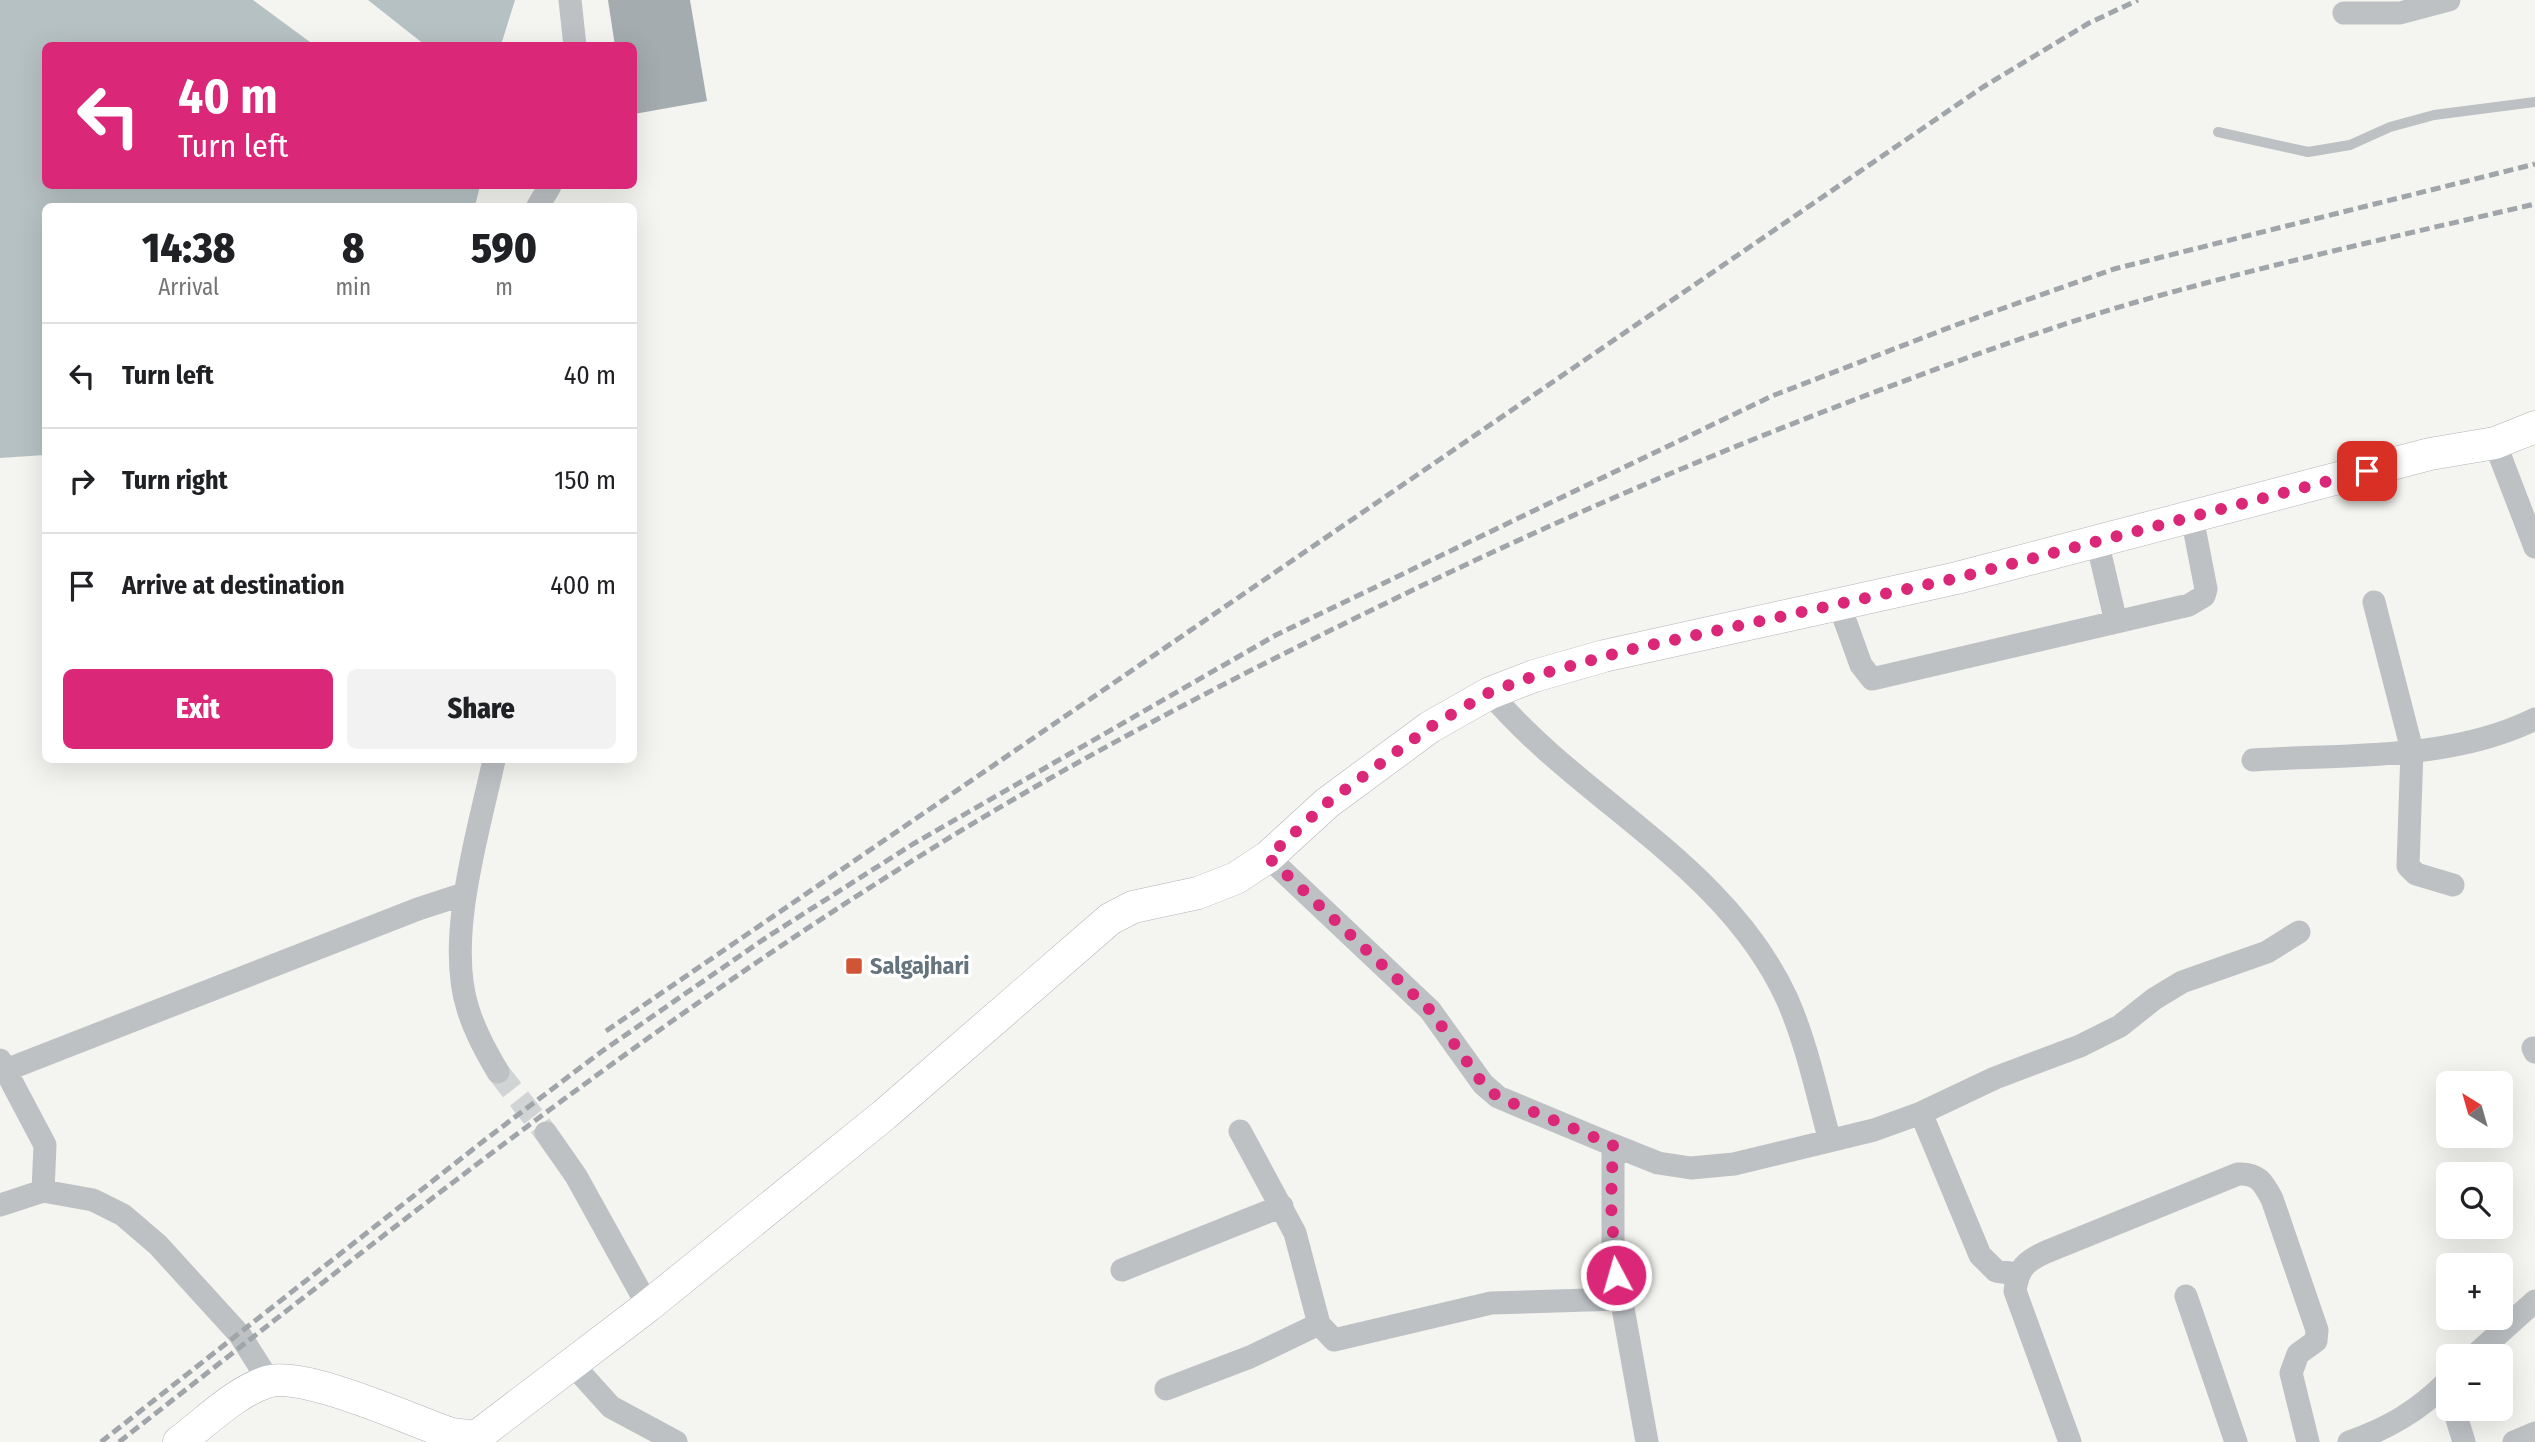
<!DOCTYPE html>
<html lang="en">
<head>
<meta charset="utf-8">
<style>
  :root { --surface:#fff; --page:#f2f2f2; --text:#202124; --muted:#757577; --line:#e0e0e0; --accent:#db2777 }
  body { margin:0; font-family:"Fira Sans Condensed",sans-serif; background:var(--page); color:var(--text); height:100vh; display:flex; flex-direction:column; font-size:26px; white-space:nowrap }
  * { box-sizing:border-box; margin:0 }
  p { font-size:23px; color:var(--muted) }
  .icon { flex:none; width:38px; height:38px; fill:none; stroke:currentColor; stroke-width:2; stroke-linecap:round; stroke-linejoin:round }
  .map { position:relative; flex:1; overflow:hidden }
  .panel { position:absolute; left:42px; top:203px; width:595px; height:560px; display:flex; flex-direction:column; background:var(--surface); border-radius:10px; box-shadow:0 7px 28px #0002 }
  .panel>* { flex:none }
  .guide { position:absolute; left:42px; top:42px; width:595px; height:147px; border-radius:10px; box-shadow:0 7px 28px #0002; background:#db2777; color:#fff; overflow:hidden }
  .needle { width:46px; rotate:323deg }
  .controls { position:absolute; left:2436px; top:1071px; display:grid; gap:14px }
  .controls a { display:grid; place-items:center; width:77px; height:77px; border-radius:10px; background:var(--surface); box-shadow:0 7px 28px #0002; font-size:35px }
  .pin { position:absolute; display:grid; place-items:center; width:60px; height:60px; color:#fff; margin:-30px; border-radius:14px; box-shadow:0 4px 10px #0006 }
  .me { position:absolute; width:77px; margin:-38px; rotate:354deg; stroke-linejoin:round; filter:drop-shadow(0 0 5px #0008) }
  .turn { display:flex; align-items:center; gap:24px; height:147px; padding:0 21px; font-size:32px }
  .turn .icon { width:91px; height:91px; stroke-width:2.5 }
  .turn b { display:block; font-size:49px; line-height:60px }
  .eta { display:flex; justify-content:space-evenly; align-items:center; height:119px; text-align:center }
  .eta b { font-size:42px; font-weight:800; line-height:49px }
  .action { display:flex; gap:14px; margin-top:auto; padding:14px 21px }
  .action a { flex:1; height:80px; border-radius:10px; background:var(--accent); color:#fff; font-size:28px; font-weight:800; line-height:80px; text-align:center }
  .action a+a { background:var(--page); color:var(--text) }
  ul { padding:0; list-style:none }
  li { display:flex; align-items:center; gap:21px; height:105px; padding:0 21px; border-top:2px solid var(--line) }
  li div { flex:1 }
  li b { display:block; font-size:26px }
  li em { font-style:normal }
  .map>svg:first-child { display:block }
  .water { fill:#b6c1c4 }
  .building { fill:#a4acb0 }
  .lines { fill:none; stroke-linecap:round; stroke-linejoin:round }
  .minor-tunnel { stroke:#d0d4d4; stroke-width:23; stroke-dasharray:23 11; stroke-linecap:butt }
  .secondary-casing { stroke:#b0b5b8; stroke-width:33 }
  .service { stroke:#bdc1c4; stroke-width:10 }
  .minor { stroke:#bdc1c4; stroke-width:23 }
  .secondary { stroke:#fff; stroke-width:32 }
  .rail { stroke:#9fa5a9; stroke-width:5; stroke-dasharray:10 5; stroke-linecap:butt }
  .route { stroke:#db2777; stroke-width:12; stroke-dasharray:0 21.6 }
  .poi-dot { fill:#d05534; stroke:#fff; stroke-width:2.5 }
  .labels { text-anchor:middle; dominant-baseline:central; stroke-width:7; stroke-linejoin:round; paint-order:stroke }
  .poi-label { font-size:24px; font-weight:bold; fill:#66747e; stroke:#fff; text-anchor:start }
</style>
</head>
<body>
<div class="map">
<svg width="2535" height="1442" viewBox="0 0 2535 1442">
  <rect width="100%" height="100%" fill="#f4f4f0"/>
  <path class="water" d="M0,0H253L314,45L46,46V186H480L475,206H46L45,455L0,458Z
    M368,0H515L501,45H425Z"/>
  <path class="building" d="M608,0H690L707,101L634,114V46H615Z"/>
  <g class="lines">
    <path class="minor-tunnel" d="M498,1072L546,1133"/>
    <defs>
      <path id="secondary" d="M179,1442C206,1422 235,1392 267,1382C302,1370 413,1421 451,1434L476,1437L648,1306L884,1115L1110,919L1133,907L1198,893L1236,878L1268,857L1327,803L1430,727L1490,693L1534,676L1604,656L1957,578L2430,454L2495,443L2535,427"/>
    </defs>
    <use href="#secondary" class="secondary-casing"/>
    <path class="service" d="M2218,132L2308,152L2350,145L2390,127L2434,115L2535,102"/>
    <path class="minor" d="M570,0L575,46
      M2344,13H2400L2449,0
      M538,206L550,186
      M2495,443L2535,547
      M2097,541L2116,622
      M2374,602L2412,750L2408,866L2416,874L2453,885
      M1839,604L1861,665L1872,679L2189,605L2204,596L2206,589L2192,517
      M1490,693C1581,801 1726,865 1787,999C1807,1044 1817,1094 1830,1141
      M494,760C479,830 445,939 468,1009C475,1032 486,1052 498,1072
      M2253,760C2346,754 2450,761 2535,719
      M1268,857L1430,1010L1483,1084L1498,1097L1613,1145V1252L1647,1442
      M2533,1048L2535,1052
      M0,1060L45,1145L43,1191
      M6,1070L418,909L464,894
      M1921,1113L1980,1255L1996,1271L2017,1274
      M1240,1131L1295,1233L1319,1324L1334,1340L1491,1303L1620,1299
      M546,1133L576,1176L648,1306
      M1613,1145L1658,1163L1691,1168L1734,1164L1874,1130L1921,1113L1995,1078L2080,1046L2120,1026L2154,999L2182,982L2267,952L2299,932
      M0,1205L43,1191L93,1200L123,1215L158,1245L240,1335L269,1381
      M1122,1270L1282,1206
      M2186,1296L2236,1442
      M2474,1356L2535,1301
      M573,1365L611,1407L676,1442
      M1166,1389L1250,1357L1319,1324
      M2454,1409L2464,1442
      M2070,1442L2015,1291C2018,1268 2026,1261 2046,1252L2238,1174C2258,1173 2263,1182 2272,1199L2317,1330L2316,1341L2298,1354L2291,1373L2308,1442
      M2349,1442C2389,1428 2418,1411 2448,1381
      M2514,1442L2535,1433"/>
    <use href="#secondary" class="secondary"/>
    <path class="rail" d="M606,1031L1983,87L2089,23L2138,0
      M101,1442L486,1139L601,1052L767,937L913,844L1276,635L1772,396L1956,325L2114,269L2535,164
      M119,1442C380,1238 638,1031 920,856C1079,756 1248,670 1417,588C1574,512 1735,444 1899,383C1976,354 2054,326 2133,303C2266,265 2401,235 2535,204"/>
  </g>
  <g class="lines">
    <path class="route" d="M1616,1275L1611,1204L1613,1145L1498,1097L1483,1084L1430,1010L1268,857L1327,803L1430,727L1490,692L1534,676L1628,650L1957,578L2367,471"/>
  </g>
  <rect class="poi-dot" x="845" y="957" width="18" height="18" rx="3.5"/>
  <g class="labels">
    <g class="poi-label">
      <text x="870" y="966">Salgajhari</text>
    </g>
  </g>
</svg>
<div class="controls">
<a><svg class="needle" viewBox="-14 -14 28 28"><path d="M0-13l5 13h-10z" fill="#e53935"/><path d="M0 13l5-13h-10z" fill="#757577"/></svg></a>
<a><svg class="icon" aria-label="search" viewBox="0 0 24 24"><circle cx="10" cy="10" r="6"/><path d="M15 15l6 6"/></svg></a>
<a>+</a>
<a>−</a>
</div>
<div class="pin" style="left:2367px;top:471px;background:#d93025"><svg class="icon" aria-label="arrive" viewBox="0 0 24 24"><path d="M6 21V4h12l-3 4 3 4H6"/></svg></div>
<svg class="me" style="left:1616px;top:1275px" viewBox="-20 -20 40 40"><circle r="17" fill="#db2777" stroke="#fff" stroke-width="3"/><path d="M0-11L8 9 0 5-8 9z" fill="#fff"/></svg>
<div class="guide">
<div class="turn"><svg class="icon" aria-label="left" viewBox="0 0 24 24"><path d="M17 20v-9H6M10 6l-5 5 5 5"/></svg><div><b>40 m</b>Turn left</div></div>
</div>
<section class="panel">
<div class="eta">
<div><b>14:38</b><p>Arrival</p></div>
<div><b>8</b><p>min</p></div>
<div><b>590</b><p>m</p></div>
</div>
<ul>
<li><svg class="icon" aria-label="left" viewBox="0 0 24 24"><path d="M17 20v-9H6M10 6l-5 5 5 5"/></svg><div><b>Turn left</b></div><em>40 m</em></li>
<li><svg class="icon" aria-label="right" viewBox="0 0 24 24"><path d="M7 20v-9h11M14 6l5 5-5 5"/></svg><div><b>Turn right</b></div><em>150 m</em></li>
<li><svg class="icon" aria-label="arrive" viewBox="0 0 24 24"><path d="M6 21V4h12l-3 4 3 4H6"/></svg><div><b>Arrive at destination</b></div><em>400 m</em></li>
</ul>
<div class="action"><a>Exit</a><a>Share</a></div>
</section>
</div>
</body>
</html>
